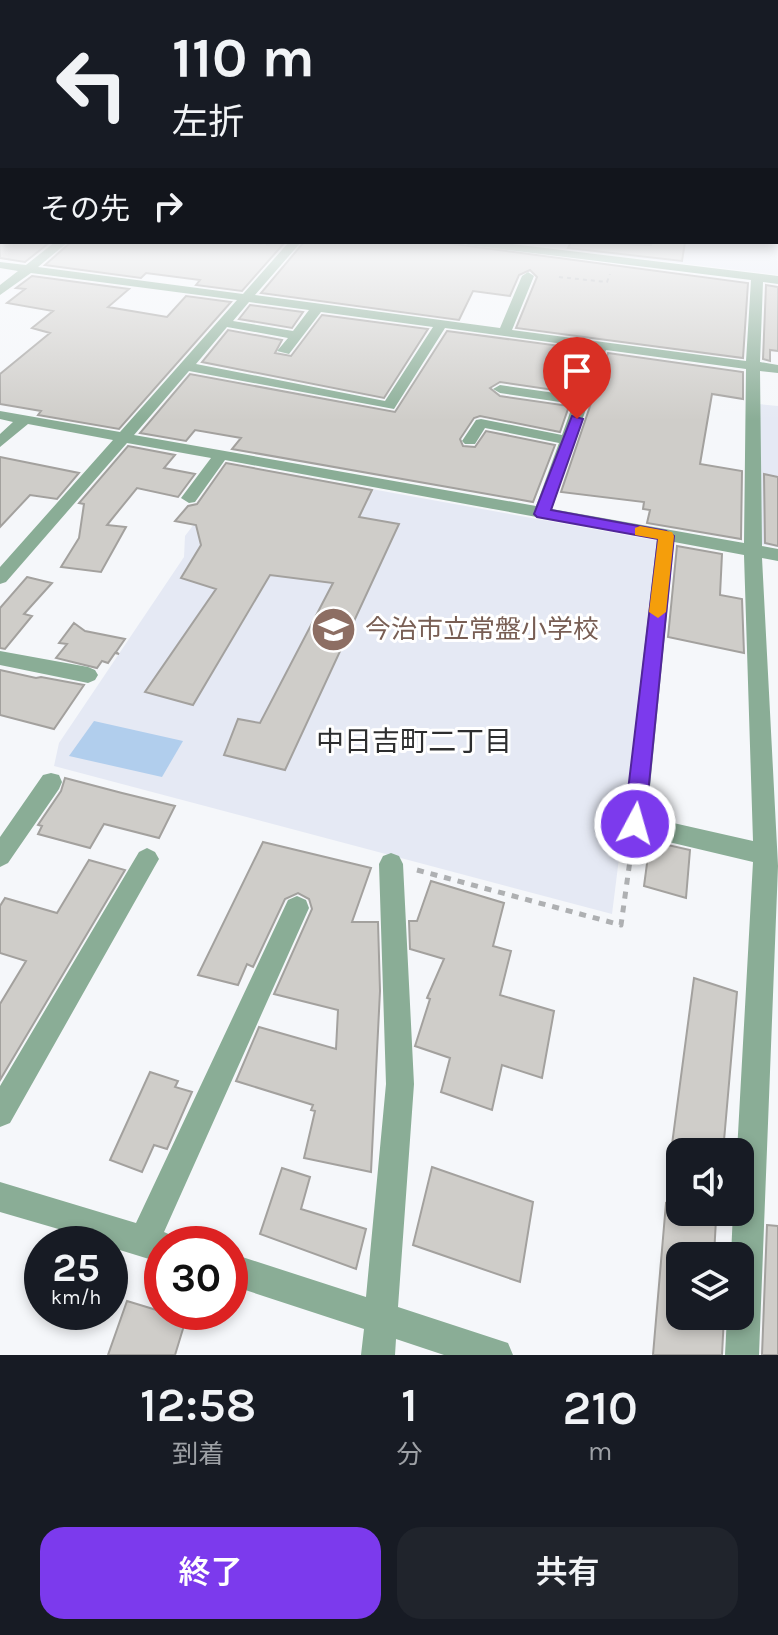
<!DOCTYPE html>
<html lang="ja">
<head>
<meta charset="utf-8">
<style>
  :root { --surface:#171b24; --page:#20242c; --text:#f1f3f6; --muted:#9ea1a6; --accent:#7c3aed }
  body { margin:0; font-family:Karla,"Noto Sans JP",sans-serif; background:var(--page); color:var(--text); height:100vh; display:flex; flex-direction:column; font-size:30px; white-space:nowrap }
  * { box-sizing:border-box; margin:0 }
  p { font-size:26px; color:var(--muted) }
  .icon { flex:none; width:44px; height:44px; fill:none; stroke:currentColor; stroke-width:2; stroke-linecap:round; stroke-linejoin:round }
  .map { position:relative; height:1355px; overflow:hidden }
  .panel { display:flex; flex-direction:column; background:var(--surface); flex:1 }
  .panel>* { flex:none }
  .banner { position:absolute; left:0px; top:0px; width:778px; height:244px; box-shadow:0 4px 12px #0003; background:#171b24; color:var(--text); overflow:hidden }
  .controls { position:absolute; left:666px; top:1138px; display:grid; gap:16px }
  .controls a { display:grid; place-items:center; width:88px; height:88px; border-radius:16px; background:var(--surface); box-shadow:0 4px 12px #0003; font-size:40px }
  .speed { position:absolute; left:24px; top:1226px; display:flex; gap:16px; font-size:40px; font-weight:700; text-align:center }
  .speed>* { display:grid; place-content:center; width:104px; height:104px; border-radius:50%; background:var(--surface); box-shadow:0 4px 12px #0003; line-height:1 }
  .speed small { font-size:20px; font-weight:400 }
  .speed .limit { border:12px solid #d22; background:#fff; color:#111 }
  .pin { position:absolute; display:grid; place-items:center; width:68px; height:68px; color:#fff; margin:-82px -34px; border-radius:50% 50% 50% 0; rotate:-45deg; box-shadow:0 0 8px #0007 }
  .pin .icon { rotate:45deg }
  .me { position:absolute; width:88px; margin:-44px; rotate:6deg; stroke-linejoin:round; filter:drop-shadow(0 0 6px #0008) }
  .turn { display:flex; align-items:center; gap:28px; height:168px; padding:0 40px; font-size:36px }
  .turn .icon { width:104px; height:104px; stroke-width:2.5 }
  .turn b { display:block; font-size:56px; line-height:68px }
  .then { display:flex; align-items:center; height:76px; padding:0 40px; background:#0003; gap:16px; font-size:30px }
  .eta { display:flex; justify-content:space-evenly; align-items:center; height:136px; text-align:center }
  .eta b { font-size:48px; font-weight:600; line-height:56px }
  .primary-button { display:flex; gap:16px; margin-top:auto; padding:16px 40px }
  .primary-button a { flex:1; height:92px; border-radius:24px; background:var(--accent); color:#fff; font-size:32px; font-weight:600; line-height:92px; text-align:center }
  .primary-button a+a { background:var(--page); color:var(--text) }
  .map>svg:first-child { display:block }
  .built { fill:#e5e9f4 }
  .water { fill:#b1ceed }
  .building { fill:#cfcdc9; stroke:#a3a19e; stroke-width:2 }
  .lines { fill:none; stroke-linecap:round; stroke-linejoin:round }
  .path-far1 { stroke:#aeb0b2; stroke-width:2; stroke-dasharray:4 4; stroke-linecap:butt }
  .path { stroke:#aeb0b2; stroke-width:5; stroke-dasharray:7 7; stroke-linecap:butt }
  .minor { fill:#8aad96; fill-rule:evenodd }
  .route { fill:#7c3aed; stroke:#51269a; stroke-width:2 }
  .slow { fill:#f59e0b }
  .labels { text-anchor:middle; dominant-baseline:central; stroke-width:6; stroke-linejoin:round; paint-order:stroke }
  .education-label { font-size:26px; fill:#785e54; stroke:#fff; text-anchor:start }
  .neighbourhood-label { font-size:28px; fill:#2d2e2f; stroke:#fff }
</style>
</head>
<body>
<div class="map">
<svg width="778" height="1355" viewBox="0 0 778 1355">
  <rect width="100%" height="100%" fill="#f5f7fa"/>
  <path class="built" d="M776,232L778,275L539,246L540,242H776Z
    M758,404L778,406V547L760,544Z
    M244,466L659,541L612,914L54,766L59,743L184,557L185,536L237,467Z"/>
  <path class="water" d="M94,721L183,741L162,777L69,756Z"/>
  <path class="building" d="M0,242H50L25,262L0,258Z
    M71,242H285L242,291L196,285L200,280L146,273L141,278L45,265Z
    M304,242H438L748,283L743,358L516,328L537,277L530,270L519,275L510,296L473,291L459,320L261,293Z
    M571,242L651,245L652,242H685L682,261L568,248Z
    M32,276L129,289L108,307L167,317L186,296L231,302L119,429L38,415L41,411L0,404V374L50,333L32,328L53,311L7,303L25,289L16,288Z
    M766,285L778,287V351L770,350V361L763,359Z
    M250,305L303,312L292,328L239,319Z
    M322,315L428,329L384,398L202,362L228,330L282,340L275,353L291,356Z
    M447,331L590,350L574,393L500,382L490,388L500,396L569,406L560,432L480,416L474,418L460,439L463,446L475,447L486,431L555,445L533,502L232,449L241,438L195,430L186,441L140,433L190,374L395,412Z
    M608,353L743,372V399L712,394L700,464L742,471L741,539L647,523L650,510L643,509L644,502L561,492Z
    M128,446L175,455L164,468L195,474L178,497L137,488L107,525L126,527L101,572L61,567L79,538L84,504L79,503Z
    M0,457L79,473L57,499L30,495L0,527Z
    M226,463L372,490L359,517L399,524L285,770L224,755L238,719L260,723L333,583L270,575L193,705L145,692L216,589L181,578L201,545L196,525L175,521L188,506L197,504Z
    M764,474L778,477V546L765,543Z
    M677,546L722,554L720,595L742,599L744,653L668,637Z
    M27,577L52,583L24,614L32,616L5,649L0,648V608Z
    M74,623L85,631L125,639L116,652L119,654L115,653L108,663L102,661L97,668L56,658L67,644L59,643Z
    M0,670L36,678L41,677L84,685L54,729L0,715Z
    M65,778L122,793L175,806L159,838L104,824L90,848L38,834L42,826L38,825L61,791Z
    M650,841L690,850L686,898L644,886Z
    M263,842L371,868L352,922H378L380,991L371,1172L304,1158L315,1111L311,1110L313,1105L236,1081L259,1027L336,1049L338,1010L274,994L312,909L309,899L298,893L285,899L253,967L247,964L238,985L198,975Z
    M89,860L125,870L0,1080V1004L26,961L0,953V906L5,898L57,913Z
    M431,881L504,903L493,946L511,951L500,995L554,1011L542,1078L502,1065L492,1110L441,1092L450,1058L415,1046L430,999L427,998L444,959L410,949L409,921H417Z
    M694,978L737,992L723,1152H671Z
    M150,1072L178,1081L175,1087L192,1092L167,1149L154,1145L142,1172L110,1160Z
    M432,1167L533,1202L520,1282L413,1245Z
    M282,1168L310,1177L301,1209L366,1229L356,1269L260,1234Z
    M666,1203L680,1207V1212H695L716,1219L714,1256H680V1316H724L722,1355H653Z
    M767,1225L778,1226V1355H762Z
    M127,1301L186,1319L175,1355H108Z"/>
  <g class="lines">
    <path class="path-far1" d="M242,242L272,245
      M559,277L607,282L610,274"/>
    <path class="path" d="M417,870L621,925L632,846"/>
    <path class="minor" d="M55,242H68L38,267L243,294L289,242H301L255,295L500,328L522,276L528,272L534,276L512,330L746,361L751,280L468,245L462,242H495L778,276V284L763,282L760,362L778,365V373L760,371L762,546L778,549V561L762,558L778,866L759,1355H725L727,1316H740V1256H731L733,1212H740V1152H737L753,862L635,834L627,831L624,824L657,539L225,460L195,502L189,503L181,498L211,458L127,443L6,582L0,584V567L113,440L28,424L0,447V434L13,422L0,419V411L120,432L237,300L31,273L0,295V285L18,271L0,268V262L26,265ZM249,302L309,310L293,331L233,321ZM321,312L433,327L385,401L196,364L227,327L288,338L277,351L289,354ZM445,328L594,348L576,396L500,385L493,389L500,393L573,404L562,435L481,419L476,420L462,441L465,444H475L485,428L559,443L536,506L134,435L189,371L394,409ZM606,350L746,369L744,543L552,509ZM674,542L744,555L753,841L647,817Z
      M0,651L88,667L95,670L98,675L95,680L88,683L0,665Z
      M51,773L59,775L62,782L59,789L8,863L0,867V837L43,775Z
      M147,848L155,852L159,859L155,866L10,1123L0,1127V1086L139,852Z
      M391,853L399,856L403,864L414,1084L398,1307L508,1343L513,1355H444L396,1339L395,1355H361L364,1329L230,1285V1253L366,1297L386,1084L379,864L383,856Z
      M297,896L306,900L309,908L164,1232L173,1236L177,1244H162V1263L110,1247V1244L0,1212V1182L136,1223L288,900Z"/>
  </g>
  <linearGradient id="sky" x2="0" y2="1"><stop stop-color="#92beea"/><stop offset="0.55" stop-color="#fafbfd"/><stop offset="1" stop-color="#fafbfd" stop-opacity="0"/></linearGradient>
  <rect width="778" height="421" fill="url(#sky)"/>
  <path class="route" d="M572,416L583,419L551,510L666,531L674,536L645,824L642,830L635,833L627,830L624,824L658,539L537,517L534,514Z"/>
  <path class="slow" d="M640,526L672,532L674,536L666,612L658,618L649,612L658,539L635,535V528Z"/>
  <defs>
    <symbol id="school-disc" viewBox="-11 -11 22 22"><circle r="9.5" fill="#8d6e63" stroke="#fff"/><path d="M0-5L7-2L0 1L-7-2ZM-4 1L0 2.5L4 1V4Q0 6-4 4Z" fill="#fff"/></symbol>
  </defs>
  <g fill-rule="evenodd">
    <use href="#school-disc" x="308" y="604" width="51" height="51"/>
  </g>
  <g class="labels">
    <g class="education-label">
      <text x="365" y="629">今治市立常盤小学校</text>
    </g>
    <g class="neighbourhood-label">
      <text x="414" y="741">中日吉町二丁目</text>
    </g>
  </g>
</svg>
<div class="controls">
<a><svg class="icon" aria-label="sound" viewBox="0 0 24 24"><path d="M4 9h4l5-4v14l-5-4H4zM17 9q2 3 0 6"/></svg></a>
<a><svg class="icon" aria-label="layers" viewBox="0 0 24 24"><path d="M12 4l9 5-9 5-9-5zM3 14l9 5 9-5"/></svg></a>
</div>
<div class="speed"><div>25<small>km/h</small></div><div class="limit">30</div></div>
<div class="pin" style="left:577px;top:419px;background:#d93025"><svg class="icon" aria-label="arrive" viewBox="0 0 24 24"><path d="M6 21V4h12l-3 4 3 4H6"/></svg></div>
<svg class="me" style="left:635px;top:824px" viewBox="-20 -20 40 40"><circle r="17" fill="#7c3aed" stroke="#fff" stroke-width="3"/><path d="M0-11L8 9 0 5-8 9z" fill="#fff"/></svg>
<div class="banner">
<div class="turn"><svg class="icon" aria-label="left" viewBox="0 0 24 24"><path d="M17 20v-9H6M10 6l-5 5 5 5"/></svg><div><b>110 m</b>左折</div></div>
<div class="then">その先<svg class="icon" aria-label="right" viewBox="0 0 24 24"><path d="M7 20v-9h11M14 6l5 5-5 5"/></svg></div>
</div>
</div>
<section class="panel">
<div class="eta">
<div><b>12:58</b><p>到着</p></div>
<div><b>1</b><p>分</p></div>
<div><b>210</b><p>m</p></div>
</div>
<div class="primary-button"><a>終了</a><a>共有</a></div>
</section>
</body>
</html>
